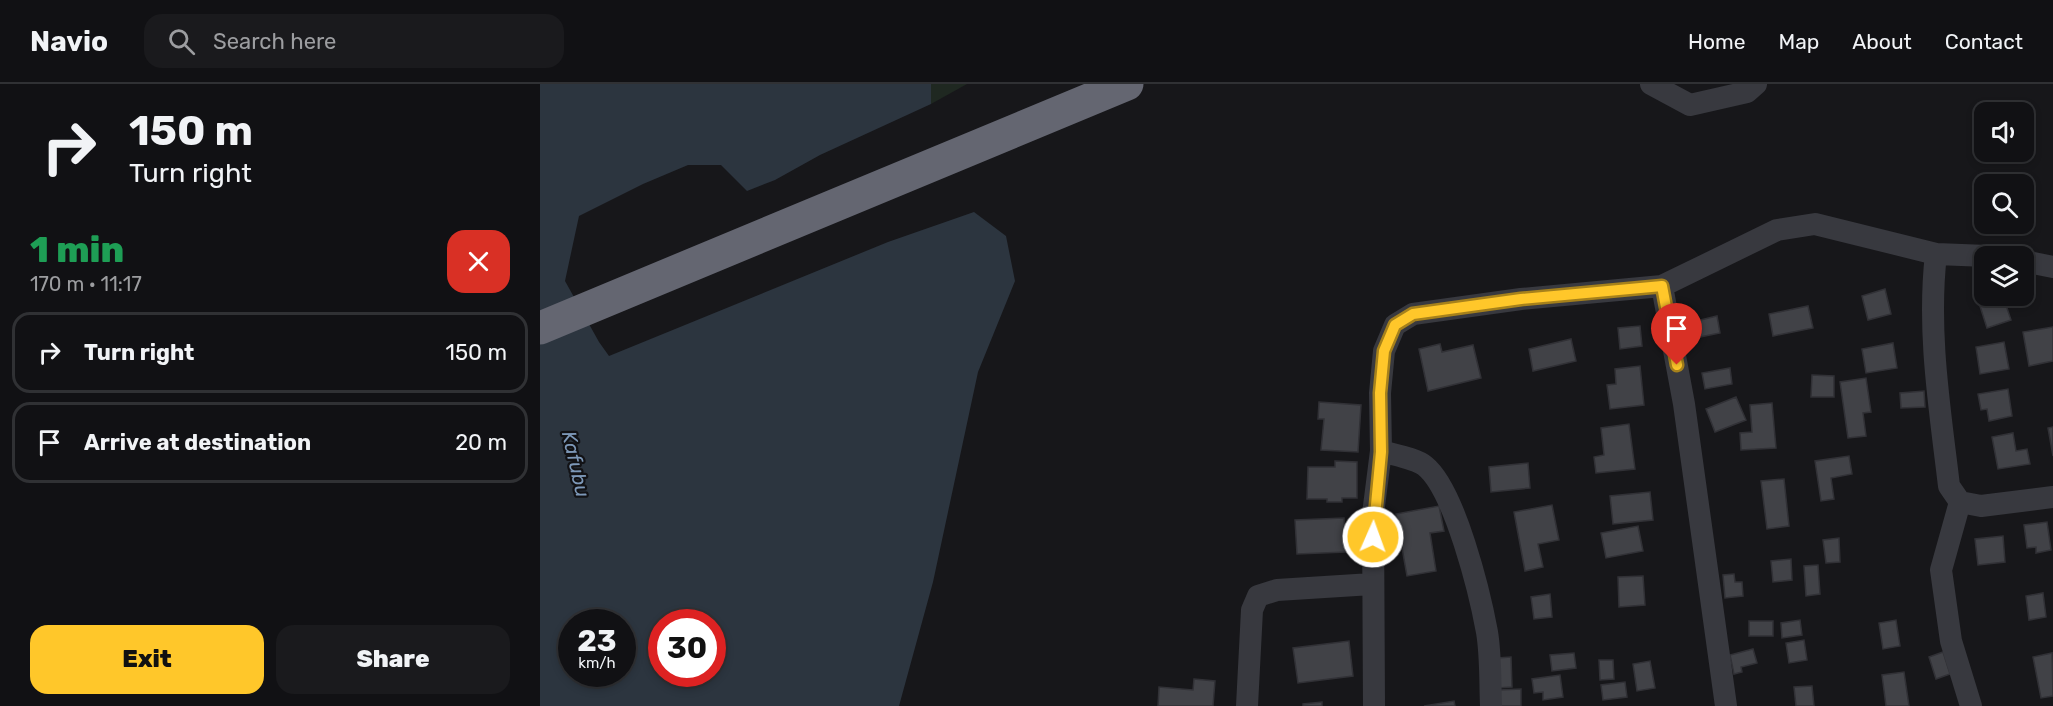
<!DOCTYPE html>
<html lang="en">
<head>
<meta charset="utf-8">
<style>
  :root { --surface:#111114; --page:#1a1a1d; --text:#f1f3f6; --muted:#9c9da0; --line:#303134; --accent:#ffc72a }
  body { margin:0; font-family:Rubik,sans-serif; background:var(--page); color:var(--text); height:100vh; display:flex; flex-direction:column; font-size:22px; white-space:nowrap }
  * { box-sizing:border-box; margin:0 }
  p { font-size:20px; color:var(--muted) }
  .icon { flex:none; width:33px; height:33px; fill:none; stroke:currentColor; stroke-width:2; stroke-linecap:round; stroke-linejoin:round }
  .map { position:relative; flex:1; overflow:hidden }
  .details { display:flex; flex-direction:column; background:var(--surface); width:540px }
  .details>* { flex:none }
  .hud { background:#111114; color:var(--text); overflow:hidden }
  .tools { position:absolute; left:1434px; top:18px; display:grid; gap:12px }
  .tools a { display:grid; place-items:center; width:60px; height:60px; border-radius:12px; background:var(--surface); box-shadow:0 3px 9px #0003,0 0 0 2px var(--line); font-size:30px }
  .speed { position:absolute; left:18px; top:525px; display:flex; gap:12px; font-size:30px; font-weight:700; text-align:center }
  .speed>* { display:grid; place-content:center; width:78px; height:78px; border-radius:50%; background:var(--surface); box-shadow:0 3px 9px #0003,0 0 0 2px var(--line); line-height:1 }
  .speed small { font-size:15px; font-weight:400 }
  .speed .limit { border:9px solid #d22; background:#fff; color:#111 }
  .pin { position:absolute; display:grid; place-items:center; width:51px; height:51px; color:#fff; margin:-62px -26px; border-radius:50% 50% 50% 0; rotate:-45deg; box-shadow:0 0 6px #0007 }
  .pin .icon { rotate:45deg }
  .me { position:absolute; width:66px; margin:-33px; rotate:2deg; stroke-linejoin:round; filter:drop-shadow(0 0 4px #0008) }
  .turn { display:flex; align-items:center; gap:21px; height:126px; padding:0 30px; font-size:27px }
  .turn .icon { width:78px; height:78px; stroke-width:2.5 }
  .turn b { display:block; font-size:42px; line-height:51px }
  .round { display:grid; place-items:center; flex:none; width:63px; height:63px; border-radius:18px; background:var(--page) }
  .overview { display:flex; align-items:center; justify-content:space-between; height:102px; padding:0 30px }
  h1 { font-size:36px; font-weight:800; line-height:45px; color:#1e9e55 }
  .button { display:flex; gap:12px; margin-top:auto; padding:12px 30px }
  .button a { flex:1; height:69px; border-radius:18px; background:var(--accent); color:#111; font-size:24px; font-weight:800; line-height:69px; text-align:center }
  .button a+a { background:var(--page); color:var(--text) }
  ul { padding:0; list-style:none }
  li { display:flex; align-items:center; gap:18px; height:81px; margin:0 12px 9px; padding:0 18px; border:3px solid var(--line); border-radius:18px }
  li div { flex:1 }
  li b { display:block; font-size:22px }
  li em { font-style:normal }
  header { display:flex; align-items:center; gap:36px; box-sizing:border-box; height:84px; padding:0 30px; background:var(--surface); border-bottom:2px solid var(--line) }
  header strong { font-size:28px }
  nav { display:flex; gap:33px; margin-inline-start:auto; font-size:21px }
  .search { width:420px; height:54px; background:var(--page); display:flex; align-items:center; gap:15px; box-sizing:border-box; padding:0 21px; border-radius:18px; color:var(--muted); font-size:22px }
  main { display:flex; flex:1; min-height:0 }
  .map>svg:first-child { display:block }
  .green { fill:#1f2821 }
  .water { fill:#2c353f; fill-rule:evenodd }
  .building { fill:#414247; stroke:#313136; stroke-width:1.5 }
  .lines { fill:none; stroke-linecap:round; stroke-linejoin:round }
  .minor { stroke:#38393f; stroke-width:22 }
  .highway { stroke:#646671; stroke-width:33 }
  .route-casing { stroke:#a6811b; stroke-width:15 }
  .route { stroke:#ffc72a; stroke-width:10 }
  .labels { text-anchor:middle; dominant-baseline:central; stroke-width:4.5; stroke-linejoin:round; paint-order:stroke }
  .water-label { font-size:20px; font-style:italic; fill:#7d98b8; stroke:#121215 }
</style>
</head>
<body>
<header>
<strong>Navio</strong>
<div class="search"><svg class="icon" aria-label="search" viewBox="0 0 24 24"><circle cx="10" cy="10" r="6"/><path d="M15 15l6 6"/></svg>Search here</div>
<nav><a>Home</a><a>Map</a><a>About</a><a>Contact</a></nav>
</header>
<main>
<section class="details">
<div class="hud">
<div class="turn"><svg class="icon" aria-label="right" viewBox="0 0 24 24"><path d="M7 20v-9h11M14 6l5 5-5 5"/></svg><div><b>150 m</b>Turn right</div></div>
</div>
<div class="overview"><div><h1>1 min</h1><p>170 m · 11:17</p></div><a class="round" style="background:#d93025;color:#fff"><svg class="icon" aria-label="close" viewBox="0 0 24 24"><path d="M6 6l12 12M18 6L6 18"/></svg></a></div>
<ul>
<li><svg class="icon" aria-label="right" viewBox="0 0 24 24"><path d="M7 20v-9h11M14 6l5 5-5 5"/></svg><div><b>Turn right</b></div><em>150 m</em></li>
<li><svg class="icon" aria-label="arrive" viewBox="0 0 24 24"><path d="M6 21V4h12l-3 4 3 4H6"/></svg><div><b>Arrive at destination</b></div><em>20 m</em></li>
</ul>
<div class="button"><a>Exit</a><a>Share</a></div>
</section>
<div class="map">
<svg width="1513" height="622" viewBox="0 0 1513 622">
  <rect width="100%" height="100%" fill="#17171a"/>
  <path class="green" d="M391,0H427L391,20Z"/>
  <path class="water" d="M0,0H391V20L280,71L235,96L207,107L181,81H148L103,100L39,132L25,197L59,258L69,272L348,158L434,128L466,152L475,197L438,288L393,498L359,622H0ZM32,538H82V590H32ZM122,538H172V590H122Z"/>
  <path class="building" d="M1345,205L1351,230L1328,236L1322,212Z
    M1463,212L1471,236L1447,244L1439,219Z
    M1268,222L1273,244L1233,252L1229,230Z
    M1177,232L1180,249L1155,254L1152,238Z
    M1100,242L1102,262L1080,265L1078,244Z
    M1513,243V277L1489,282L1483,248Z
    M1031,255L1036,277L993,287L989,265Z
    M1464,258L1469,285L1440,290L1436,263Z
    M1353,259L1357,284L1326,289L1322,265Z
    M900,260L902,268L933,261L941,294L888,307L879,265Z
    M1100,282L1104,321L1070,325L1067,301L1076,300L1075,285Z
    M1190,284L1192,300L1165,305L1162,289Z
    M1272,291L1294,292V313H1271Z
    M1326,294L1331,328L1323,329L1326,352L1308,354L1300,298Z
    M1468,305L1472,332L1449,337L1447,325L1441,326L1438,310Z
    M1384,307L1385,323L1361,324L1360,309Z
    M1196,313L1206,336L1175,348L1166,325Z
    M779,318L821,321L818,368L781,366L784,335H778Z
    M1232,319L1236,364L1201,366L1200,349L1212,348L1210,321Z
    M1089,340L1095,385L1056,389L1054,373L1064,371L1061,344Z
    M1513,343V372L1508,344Z
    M1473,349L1476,367L1487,365L1490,380L1458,385L1452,353Z
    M1309,372L1312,390L1291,394L1294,415L1281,417L1275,377Z
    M795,377L817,378V414H802V418H787V415H767L768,383H795Z
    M988,379L990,404L951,408L949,383Z
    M1244,395L1249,442L1227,445L1221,397Z
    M1110,408L1113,436L1073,440L1070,412Z
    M1012,421L1019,456L998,460L1003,483L985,487L974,428Z
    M899,422L904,447L890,449L896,487L867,492L856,430Z
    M804,434L806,468L757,470L755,436Z
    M1507,438L1511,466L1496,469V463L1487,464L1484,441Z
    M1098,442L1103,467L1066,474L1061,449Z
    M1463,452L1465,478L1438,481L1435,455Z
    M1299,454L1300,478L1286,479L1283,456Z
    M1251,475L1252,496L1233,498L1231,477Z
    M1278,481L1280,510L1266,512L1264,482Z
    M1194,490L1195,498H1202L1203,512L1185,514L1183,491Z
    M1103,492L1105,521L1079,523L1078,493Z
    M1503,509L1506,533L1489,536L1486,512Z
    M1010,510L1012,533L994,535L991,513Z
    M1260,536L1262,551L1242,554L1241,539Z
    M1356,536L1360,562L1343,565L1339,539Z
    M1209,537H1233V552H1209Z
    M1264,556L1267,576L1249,579L1246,559Z
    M809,557L813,592L758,599L753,564Z
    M1213,565L1217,579L1201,583L1202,588L1194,590L1190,571Z
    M1403,568L1410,590L1396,595L1389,573Z
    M1034,569L1036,584L1012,587L1010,571Z
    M1512,569L1513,612L1501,614L1493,573Z
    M971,573L972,603L957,604V574Z
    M1059,576H1073L1074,595L1060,596Z
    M1110,577L1115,604L1097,607L1093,580Z
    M1364,588L1369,622H1346L1342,591Z
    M1020,591L1023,613L1003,616V608L994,609L992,595Z
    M654,595L675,597L673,622H618L619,603L653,606Z
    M1085,598L1087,613L1063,616L1061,601Z
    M1272,602L1274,622H1256L1254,603Z
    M981,605V622H959V606Z
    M914,617L915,622H884Z
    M782,618V622H763V620Z"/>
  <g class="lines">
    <path class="minor" d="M1111,0L1150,21L1207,8L1216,0
      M1396,170C1387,248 1400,325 1409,402L1420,418L1441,422L1513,413
      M1484,177L1513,183
      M1122,202L1144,320L1186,622
      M841,367C854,371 875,374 885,382C915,406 940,510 947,548C951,572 950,598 951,622
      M1420,418L1401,486L1411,557L1431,622
      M707,622L712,526L718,512L737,506L832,500
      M834,622L833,430L841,367L840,309L844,267L855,241L873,230L981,215L1122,202L1237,146L1275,140L1396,170L1447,172"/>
    <path class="highway" d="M0,244L587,0"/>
  </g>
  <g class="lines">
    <defs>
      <path id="route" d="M833,453L841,368L840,309L844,267L855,241L873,230L981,215L1122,202L1137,281"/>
    </defs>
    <use href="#route" class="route-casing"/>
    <use href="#route" class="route"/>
  </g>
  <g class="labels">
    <g class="water-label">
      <text transform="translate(36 380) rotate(77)">Kafubu</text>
    </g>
  </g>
</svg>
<div class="tools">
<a><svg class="icon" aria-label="sound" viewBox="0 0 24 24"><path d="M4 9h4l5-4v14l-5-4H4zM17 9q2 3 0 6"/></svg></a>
<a><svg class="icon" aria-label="search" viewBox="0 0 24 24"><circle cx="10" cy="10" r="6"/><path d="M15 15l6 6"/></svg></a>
<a><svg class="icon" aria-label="layers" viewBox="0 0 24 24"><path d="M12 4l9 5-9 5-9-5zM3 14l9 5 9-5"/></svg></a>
</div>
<div class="speed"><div>23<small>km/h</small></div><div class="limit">30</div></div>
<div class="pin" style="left:1137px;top:281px;background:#d93025"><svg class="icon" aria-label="arrive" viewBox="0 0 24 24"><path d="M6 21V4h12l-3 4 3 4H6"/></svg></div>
<svg class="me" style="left:833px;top:453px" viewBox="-20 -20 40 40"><circle r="17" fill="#ffc72a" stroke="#fff" stroke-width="3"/><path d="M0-11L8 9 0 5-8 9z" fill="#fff"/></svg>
</div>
</main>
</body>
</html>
